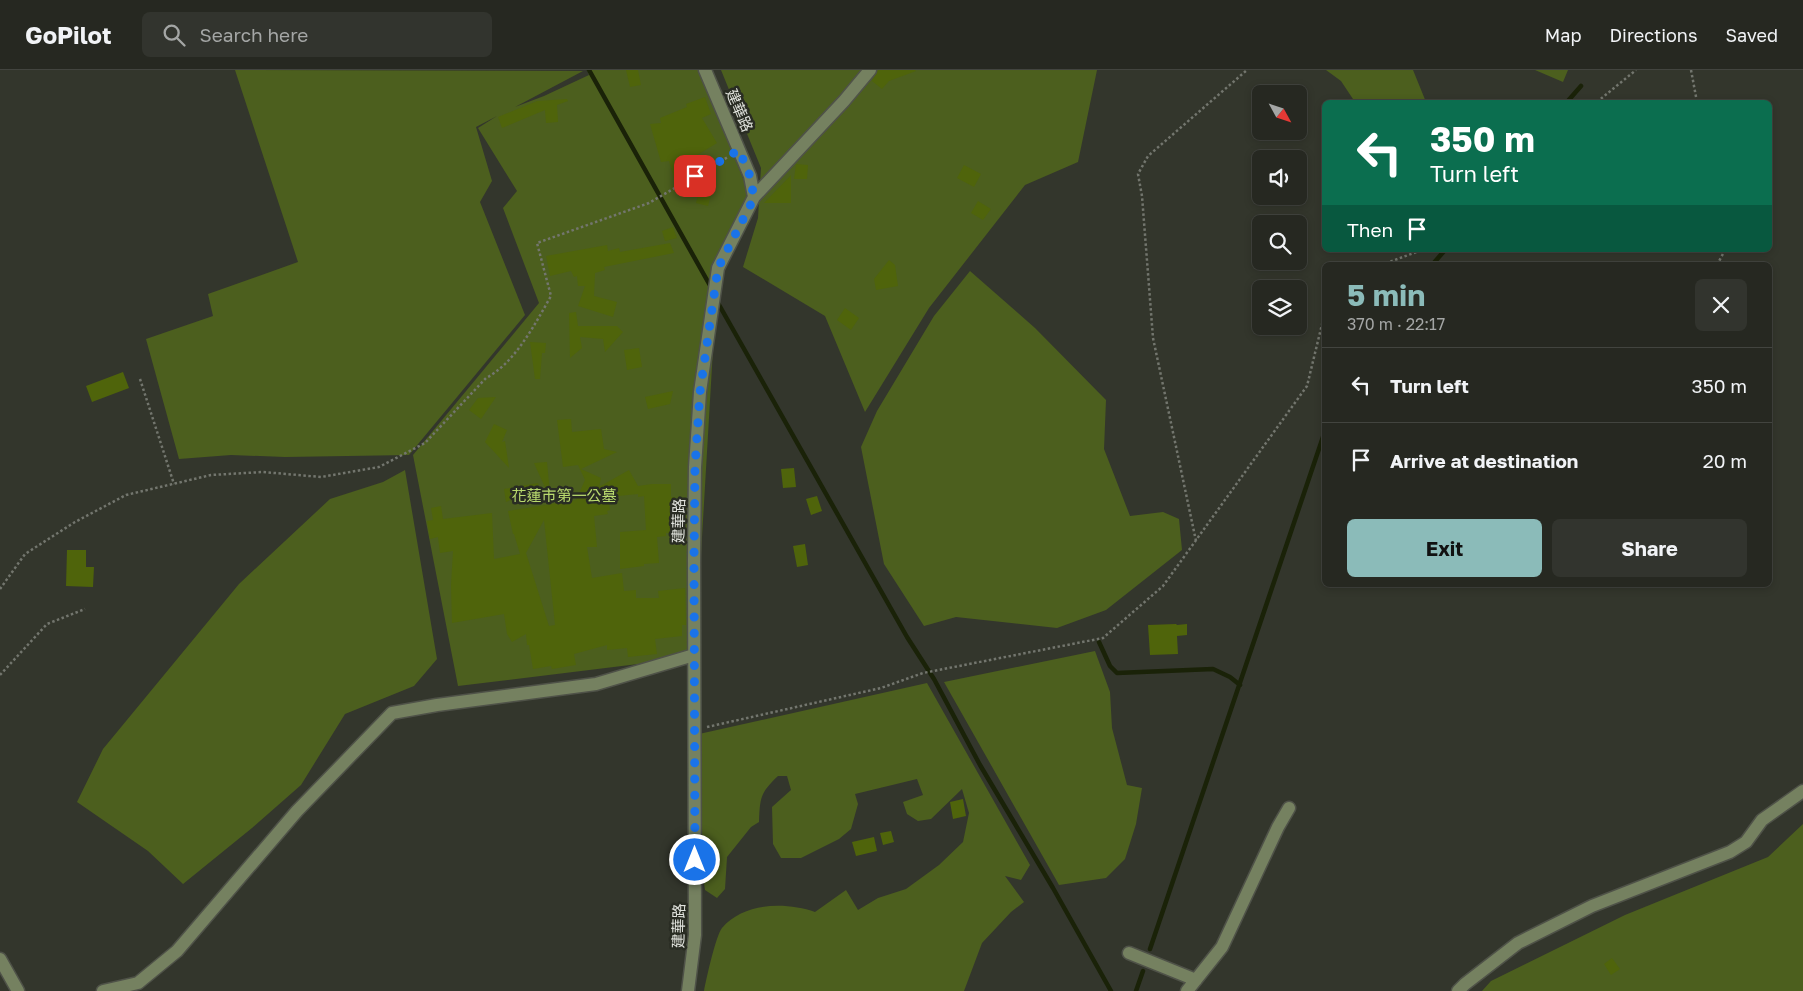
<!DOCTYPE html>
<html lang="en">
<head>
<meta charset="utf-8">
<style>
  :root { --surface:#262821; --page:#32342e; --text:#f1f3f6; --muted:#a4a6a5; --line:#42443f; --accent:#8bbbb9 }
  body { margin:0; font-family:"Golos Text","Noto Sans TC",sans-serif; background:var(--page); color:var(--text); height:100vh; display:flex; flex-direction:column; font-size:19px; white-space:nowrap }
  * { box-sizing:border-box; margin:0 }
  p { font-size:16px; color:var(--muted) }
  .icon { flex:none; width:28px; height:28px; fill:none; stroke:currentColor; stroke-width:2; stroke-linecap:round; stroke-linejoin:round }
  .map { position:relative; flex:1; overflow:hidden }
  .panel { position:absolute; left:1322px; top:192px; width:450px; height:325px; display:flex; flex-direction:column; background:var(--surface); border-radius:8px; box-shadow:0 2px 8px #0003,0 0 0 1px var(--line) }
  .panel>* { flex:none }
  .banner { position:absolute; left:1322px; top:30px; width:450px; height:152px; border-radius:8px; box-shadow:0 2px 8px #0003,0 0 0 1px var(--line); background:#0b6e4f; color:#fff; overflow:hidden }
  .needle { width:32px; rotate:130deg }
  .controls { position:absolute; left:1252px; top:15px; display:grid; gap:10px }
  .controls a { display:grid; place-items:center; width:55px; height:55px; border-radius:8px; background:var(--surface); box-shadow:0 2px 8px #0003,0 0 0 1px var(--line); font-size:25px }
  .pin { position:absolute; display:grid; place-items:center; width:42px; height:42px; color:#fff; margin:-21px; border-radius:10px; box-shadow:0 2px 8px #0006 }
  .me { position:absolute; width:55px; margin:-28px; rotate:0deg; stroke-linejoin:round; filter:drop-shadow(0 0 4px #0008) }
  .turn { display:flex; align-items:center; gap:18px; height:105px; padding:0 25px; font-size:22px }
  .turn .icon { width:65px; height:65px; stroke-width:2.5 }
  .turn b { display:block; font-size:35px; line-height:42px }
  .then { display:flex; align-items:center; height:48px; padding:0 25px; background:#0003; gap:10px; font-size:19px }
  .round { display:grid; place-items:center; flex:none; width:52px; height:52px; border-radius:8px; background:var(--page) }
  .overview { display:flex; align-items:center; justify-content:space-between; height:85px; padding:0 25px }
  h1 { font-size:30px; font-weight:700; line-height:38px; color:var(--accent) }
  .button { display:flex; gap:10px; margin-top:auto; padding:10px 25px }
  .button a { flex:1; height:58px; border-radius:8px; background:var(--accent); color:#111; font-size:20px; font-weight:700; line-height:58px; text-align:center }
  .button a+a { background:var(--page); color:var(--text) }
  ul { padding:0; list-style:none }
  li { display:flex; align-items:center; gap:15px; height:75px; padding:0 25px; border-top:1px solid var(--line) }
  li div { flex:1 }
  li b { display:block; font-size:19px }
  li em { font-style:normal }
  header { display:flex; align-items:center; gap:30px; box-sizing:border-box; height:70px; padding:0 25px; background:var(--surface); border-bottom:1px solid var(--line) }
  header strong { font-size:24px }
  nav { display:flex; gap:28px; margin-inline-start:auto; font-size:18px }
  .search { width:350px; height:45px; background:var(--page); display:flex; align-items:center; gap:12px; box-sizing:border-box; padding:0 18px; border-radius:8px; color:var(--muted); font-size:19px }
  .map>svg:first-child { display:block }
  .green { fill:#4c5f1e }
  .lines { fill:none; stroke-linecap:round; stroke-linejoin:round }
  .stream { stroke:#1a2208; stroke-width:4.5 }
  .building { fill:#4f640b; fill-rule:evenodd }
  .minor-casing { stroke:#4f5248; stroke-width:15 }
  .path { stroke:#73766e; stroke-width:2.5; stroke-dasharray:2.5 2.5; stroke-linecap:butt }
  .minor { stroke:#758160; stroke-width:12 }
  .route { stroke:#1a73e8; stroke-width:9; stroke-dasharray:0 16.2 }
  .labels { text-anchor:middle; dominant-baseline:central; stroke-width:5; stroke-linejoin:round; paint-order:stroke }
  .street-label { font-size:15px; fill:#e1e3dd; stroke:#292c23 }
  .park-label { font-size:15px; fill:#badb6f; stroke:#292c23 }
</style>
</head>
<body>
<header>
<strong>GoPilot</strong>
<div class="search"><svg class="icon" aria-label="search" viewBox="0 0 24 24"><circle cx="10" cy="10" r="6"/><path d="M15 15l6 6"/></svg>Search here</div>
<nav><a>Map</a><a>Directions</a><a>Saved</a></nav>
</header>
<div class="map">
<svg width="1803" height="921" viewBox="0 0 1803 921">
  <rect width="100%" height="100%" fill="#33362c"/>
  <path class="green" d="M235,0L583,1L515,37L544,26L589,5L587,0H700L746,116V135L717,211L695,587L458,616L413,385L539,233L503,138L517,121L478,58L497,46L476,57L492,111L480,132L525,245L409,385L285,387L231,385L179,389L146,269L213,246L208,224L298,192Z
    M721,0H1097L1078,92L1025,115L929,238L865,342L825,246L743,197L758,148L761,98Z
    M1326,0H1413L1426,32H1355L1341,11Z
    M1535,0H1568L1563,12Z
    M970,201L1035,258L1106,330L1104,379L1130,446L1163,442L1179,449L1182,480L1106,540L1057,558L956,547L924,556L884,494L861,377L877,341L934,246Z
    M405,400L437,589L414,616L345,644L301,715L252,758L183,814L148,781L77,732L103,679L239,514L330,429L383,412Z
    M1095,581L1110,622L1112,658L1127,715L1142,718L1136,754L1125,789L1106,808L1059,815L944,612Z
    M927,613L1030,795L1021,810L1005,806L1024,832L1011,842L982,873L964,921H704C706,910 716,865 722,858C744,832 786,832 815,842L846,820L858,840L878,828L906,819L939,795L963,772L969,743L962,719L931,749L918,751L907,744L903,732L923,725L917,709L855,724L858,734L851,759L839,769L801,788H781L773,774L772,737L791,720L787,706H778C760,723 760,728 759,752L751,757L727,787L725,819L717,828L705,820L701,792L699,664Z
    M1803,754V921H1482L1491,911L1625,845L1768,787Z"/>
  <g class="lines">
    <path class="stream" d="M589,0L712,219
      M1567,32L1581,16
      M1432,195L1445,180
      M718,233L907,567L934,609L980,695L1053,818L1111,921
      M1099,572L1110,596L1117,603L1213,599L1230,607L1240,615
      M1150,879L1325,361
      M1136,921L1143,901"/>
  </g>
  <path class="building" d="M626,0H638L641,15L630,17Z
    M878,0H915L916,1L889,11L882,19L872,11Z
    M705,27L711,44L702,48L717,73L694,87L699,99L674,108L669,91L661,92L650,54L661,53L660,48L687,37L686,34Z
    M567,29L568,31L557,35L558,52L546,53L545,40L502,58L498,47L537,31Z
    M796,94L808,95L807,109H794Z
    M964,95L981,104L974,117L957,108Z
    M791,105V133H764Z
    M702,111L714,114L708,136L696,133Z
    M978,131L991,139L983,150L971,143Z
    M673,157L677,168L665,171L662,161Z
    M670,173L674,183L604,197L605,200L595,203L594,226L617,232L613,247L578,236L585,216H578L577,206L574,207L571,201L550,206L546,186L607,175L608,181L619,178L620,182Z
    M889,190L895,195L898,216L876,220L874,209Z
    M845,238L859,248L851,260L837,250Z
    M576,242L578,256H617L623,262L605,282L603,269L580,267L582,278L570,288L569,243Z
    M530,272L546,273L545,283H542L540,309H535Z
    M639,278L642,297L627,300L624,280Z
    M123,302L129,318L92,332L86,316Z
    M673,321L670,334L648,339L645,327Z
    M496,327L481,349L469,340L478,328Z
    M571,349L572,362L601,359L604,379L617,382L581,399L601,408L599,417L629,400L638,416L652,414H671V427H675L674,463H666V466L657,467L659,493L644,494V496L620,499V462L646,460L644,426L638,427V424L608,427L610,440L607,441L608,444L594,446L597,477H587L592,508L622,503L624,521L636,520V528H659L658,521L685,518L686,555H682V566L655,569L657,584L628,587L627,578L607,580V575L574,584L576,595L552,599L551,596L533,599L529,575H527L526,564L512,572L507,564L504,544L452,553L451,515L453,481L440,483L438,467L430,469L427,451L433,450L431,438L441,436L443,449L492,443L494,489L520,484L514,464H513L508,441L576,430L585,410L578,395L563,397L557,350ZM544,450L555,555L549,556L526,483Z
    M494,354L507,360L502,372L505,371L509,398L485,372Z
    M547,392L550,424H548L534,393Z
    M794,398L796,417L783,418L781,399Z
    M538,413L539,417L506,432L504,419Z
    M817,426L822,441L811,445L806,429Z
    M805,474L808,495L797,497L793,476Z
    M67,480H86V497H94L93,517L66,516Z
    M1176,554L1177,555L1187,554V565L1177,566L1178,584L1150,585L1148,555Z
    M963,729L966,746L953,749L950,732Z
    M891,761L894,772L883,775L880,763Z
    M874,767L877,781L856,786L852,772Z
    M1612,888L1620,899L1611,905L1604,894Z"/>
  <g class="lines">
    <defs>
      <path id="minor" d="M754,127L844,31L870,0
        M1129,883L1196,910
        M0,889L18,921
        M103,921L138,913L177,881L297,741L392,643L437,635L596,614L694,585
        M688,921L695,865L694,490L695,397L700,322L718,198L754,127L750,106L705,0
        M1187,921L1222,877L1278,757L1289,738
        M1458,921L1465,914L1518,873L1592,836L1730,782L1746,772L1762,750L1803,721"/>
    </defs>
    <use href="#minor" class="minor-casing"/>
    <path class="path" d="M1691,0L1697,32
      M1597,32L1636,0
      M1381,195L1422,180
      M1717,195L1725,180
      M140,309L174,414
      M1196,471L1153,268L1142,126L1138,104L1148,86L1247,0
      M0,519L25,484L75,452L126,425L211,405L263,402L321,407L379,397L425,373L486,308C515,293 535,254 551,226L537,173L649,133L728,87
      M0,605L47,554L85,539
      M707,657L881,618L923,603L1103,568L1163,516L1307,316L1325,242"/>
    <use href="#minor" class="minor"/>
  </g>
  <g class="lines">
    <path class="route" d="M695,790L694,490L695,397L700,322L718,198L754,128L750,106L739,80L695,106"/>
  </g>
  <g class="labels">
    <g class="street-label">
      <text transform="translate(740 40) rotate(67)">建華路</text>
      <text transform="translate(678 451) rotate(-89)">建華路</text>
      <text transform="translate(678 856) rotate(-89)">建華路</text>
    </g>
    <g class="park-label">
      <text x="564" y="425">花蓮市第一公墓</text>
    </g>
  </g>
</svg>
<div class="controls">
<a><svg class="needle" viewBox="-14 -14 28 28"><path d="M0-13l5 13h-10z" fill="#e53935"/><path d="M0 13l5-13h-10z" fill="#a4a6a5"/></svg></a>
<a><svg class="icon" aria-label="sound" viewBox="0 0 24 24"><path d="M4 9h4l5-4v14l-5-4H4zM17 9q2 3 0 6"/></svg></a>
<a><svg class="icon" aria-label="search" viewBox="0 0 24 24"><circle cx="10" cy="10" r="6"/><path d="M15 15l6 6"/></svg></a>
<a><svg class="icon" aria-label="layers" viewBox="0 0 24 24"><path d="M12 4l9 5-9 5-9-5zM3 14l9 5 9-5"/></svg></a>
</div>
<div class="pin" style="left:695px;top:106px;background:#d93025"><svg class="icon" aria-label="arrive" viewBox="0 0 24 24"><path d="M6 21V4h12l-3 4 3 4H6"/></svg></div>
<svg class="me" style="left:695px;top:790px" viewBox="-20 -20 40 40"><circle r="17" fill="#1a73e8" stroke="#fff" stroke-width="3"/><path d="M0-11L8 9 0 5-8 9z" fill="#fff"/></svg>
<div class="banner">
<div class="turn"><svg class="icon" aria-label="left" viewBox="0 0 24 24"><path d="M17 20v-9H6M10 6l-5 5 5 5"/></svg><div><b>350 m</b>Turn left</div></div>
<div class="then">Then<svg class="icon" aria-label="arrive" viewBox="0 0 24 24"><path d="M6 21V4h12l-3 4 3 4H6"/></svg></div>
</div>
<section class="panel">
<div class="overview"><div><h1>5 min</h1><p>370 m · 22:17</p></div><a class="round"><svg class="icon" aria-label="close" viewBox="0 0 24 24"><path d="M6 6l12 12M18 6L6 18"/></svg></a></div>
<ul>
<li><svg class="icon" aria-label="left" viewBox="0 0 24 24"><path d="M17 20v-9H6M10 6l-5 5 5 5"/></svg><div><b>Turn left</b></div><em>350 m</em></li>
<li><svg class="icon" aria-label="arrive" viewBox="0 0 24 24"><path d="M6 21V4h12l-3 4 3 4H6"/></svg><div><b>Arrive at destination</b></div><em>20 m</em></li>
</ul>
<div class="button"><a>Exit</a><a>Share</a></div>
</section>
</div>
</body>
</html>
